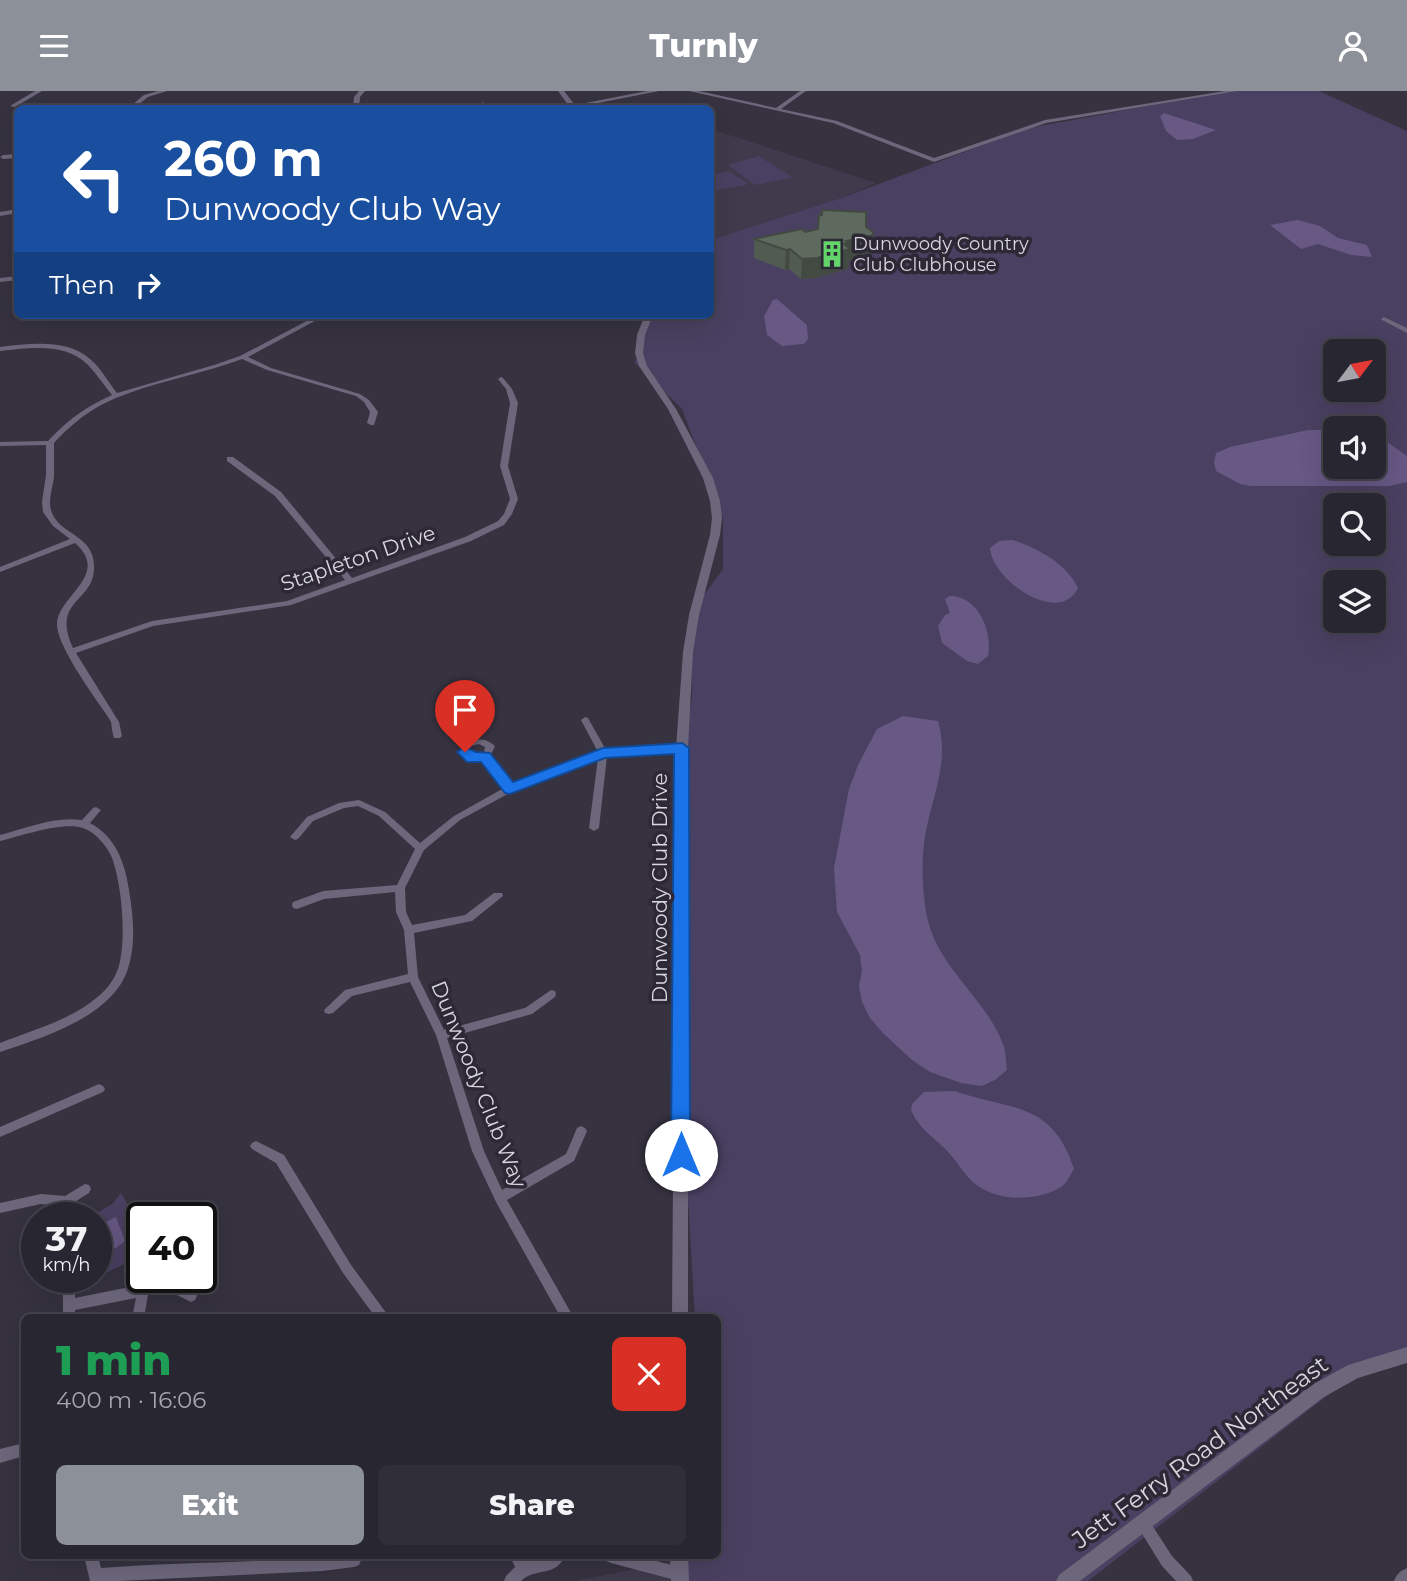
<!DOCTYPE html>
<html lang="en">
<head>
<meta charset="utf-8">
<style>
  :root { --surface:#282630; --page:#302e38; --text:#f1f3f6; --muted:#a5a5ab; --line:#44434c; --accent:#8c9099 }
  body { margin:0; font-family:Montserrat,sans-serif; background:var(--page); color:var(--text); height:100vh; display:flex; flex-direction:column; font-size:26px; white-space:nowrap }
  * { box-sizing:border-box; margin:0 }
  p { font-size:23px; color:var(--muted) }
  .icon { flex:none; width:38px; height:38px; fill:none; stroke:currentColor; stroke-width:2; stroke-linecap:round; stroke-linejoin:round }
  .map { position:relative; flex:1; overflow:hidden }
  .sheet { position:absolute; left:21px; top:1223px; width:700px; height:245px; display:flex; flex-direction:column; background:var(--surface); border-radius:10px; box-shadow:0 7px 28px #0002,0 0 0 2px var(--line) }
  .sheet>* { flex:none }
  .guide { position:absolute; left:14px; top:14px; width:700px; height:214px; border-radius:10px; box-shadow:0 7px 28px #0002,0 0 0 2px var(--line); background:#1a4fa0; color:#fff; overflow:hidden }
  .needle { width:46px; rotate:58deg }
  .fabs { position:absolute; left:1323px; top:248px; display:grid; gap:14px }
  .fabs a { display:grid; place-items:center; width:63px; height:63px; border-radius:10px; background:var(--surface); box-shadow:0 7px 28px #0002,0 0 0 2px var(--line); font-size:35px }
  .speed { position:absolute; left:21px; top:1111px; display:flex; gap:14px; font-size:35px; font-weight:700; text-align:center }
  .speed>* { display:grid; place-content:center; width:91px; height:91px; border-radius:50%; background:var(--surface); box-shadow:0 7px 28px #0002,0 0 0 2px var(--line); line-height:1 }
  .speed small { font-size:18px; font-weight:400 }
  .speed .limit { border:4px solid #111; border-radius:10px; background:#fff; color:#111 }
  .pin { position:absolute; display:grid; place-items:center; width:60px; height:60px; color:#fff; margin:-72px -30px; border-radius:50% 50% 50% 0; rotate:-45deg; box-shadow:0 0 7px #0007 }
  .pin .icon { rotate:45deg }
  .me { position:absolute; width:77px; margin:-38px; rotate:0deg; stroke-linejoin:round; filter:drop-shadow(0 0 5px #0008) }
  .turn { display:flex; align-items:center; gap:24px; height:147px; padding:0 35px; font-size:32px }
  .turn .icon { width:91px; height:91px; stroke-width:2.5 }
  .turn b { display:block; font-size:49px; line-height:60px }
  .then { display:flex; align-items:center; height:66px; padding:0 35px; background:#0003; gap:14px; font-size:26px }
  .round { display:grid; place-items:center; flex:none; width:74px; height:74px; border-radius:10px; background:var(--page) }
  .summary { display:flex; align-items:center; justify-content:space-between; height:119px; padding:0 35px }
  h1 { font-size:42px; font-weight:800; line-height:52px; color:#1e9e55 }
  .cta { display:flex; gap:14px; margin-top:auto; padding:14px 35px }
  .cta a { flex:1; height:80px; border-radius:10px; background:var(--accent); color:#fff; font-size:28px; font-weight:800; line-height:80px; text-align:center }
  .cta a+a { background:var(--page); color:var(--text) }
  header { display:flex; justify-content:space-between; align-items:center; height:91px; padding:0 35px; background:var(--accent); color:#fff; font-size:32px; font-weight:800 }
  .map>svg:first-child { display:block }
  .built { fill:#403a4d }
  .green { fill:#4a4061; fill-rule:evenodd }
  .water { fill:#675884 }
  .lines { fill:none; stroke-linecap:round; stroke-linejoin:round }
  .minor { fill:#6c677b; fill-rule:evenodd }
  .tertiary { fill:#6c677b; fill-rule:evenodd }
  .wall { fill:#515b51 }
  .shaded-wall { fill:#424a42 }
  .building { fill:#5e6a5e; stroke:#424a42; stroke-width:2 }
  .route { fill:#1a73e8; stroke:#114b97; stroke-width:2 }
  .labels { text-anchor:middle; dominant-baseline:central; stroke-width:7; stroke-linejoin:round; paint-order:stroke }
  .far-poi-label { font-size:18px; fill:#d8d6de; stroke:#2c2835; text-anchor:start }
  .street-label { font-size:21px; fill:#d8d6de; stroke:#2c2835 }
  .near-street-label { font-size:24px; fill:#d8d6de; stroke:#2c2835 }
</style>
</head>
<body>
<header><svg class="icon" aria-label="menu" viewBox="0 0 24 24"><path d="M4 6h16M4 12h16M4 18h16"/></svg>Turnly<svg class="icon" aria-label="person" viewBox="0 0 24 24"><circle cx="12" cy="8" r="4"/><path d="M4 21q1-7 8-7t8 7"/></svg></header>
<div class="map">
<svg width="1407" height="1490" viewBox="0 0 1407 1490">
  <rect width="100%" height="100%" fill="#363240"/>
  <path class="built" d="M711,38L876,92L844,106L711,149Z
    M671,1471L673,1490H575Z"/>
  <path class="green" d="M1230,0H1319L1407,40V1256L1363,1277L1088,1490H673L672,1465H718V1227H695L681,987L682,850L689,716L680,674L692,608V520L723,478V427L682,318L635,272L646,226L710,224L711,149L844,106L1029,37ZM1335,261H1374V299H1335ZM1335,338H1374V376H1335ZM1335,415H1374V453H1335ZM1335,492H1374V530H1335Z
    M759,65L791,85L790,87L755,94L728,74Z
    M728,80L747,92L746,94L711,100V84Z
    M121,1102C131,1118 142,1145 142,1164L100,1185L96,1177V1127H88L112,1113Z"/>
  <path class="water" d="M1164,22L1216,39L1193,48L1177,49L1166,40L1160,25Z
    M1298,129L1320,135L1338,147L1367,154L1372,166L1351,164L1318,153L1301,158L1270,134Z
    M777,208L807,234L808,248L804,253L782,255L767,244L764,225L773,209Z
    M1308,339H1335V376H1374V347L1387,351L1407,365V391L1389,395H1251L1240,393L1216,380L1214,372L1216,362L1230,356Z
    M1013,449C1038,458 1066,472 1078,497C1059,536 992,489 990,457L999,450Z
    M950,505C978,505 993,540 988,565L978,573L967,570L942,552L938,535L945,524L950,522L945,508Z
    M903,625L938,630C950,670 932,706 925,745C921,770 922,805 928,830C940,878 986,908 1003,953C1006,961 1006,971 1007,979L995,989L982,995L961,992L930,981L912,969L883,942L870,927L862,911L859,895L862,880L860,864L837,821L834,777L849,698L858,674L877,638Z
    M955,1000C1012,1020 1052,1010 1074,1078C1070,1084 1067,1092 1061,1096C1038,1110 1001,1111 978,1095C966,1087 959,1073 950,1063C936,1047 919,1039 911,1019L912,1013L924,1001Z
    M116,1126L125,1150L116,1157L107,1159L98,1135Z"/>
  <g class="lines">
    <path class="minor" d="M35,0H42L15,16L10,15Z
      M158,0H167L148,6L133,18H127L144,4Z
      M359,0H365L360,6L359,18H353L354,6Z
      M647,0H659L573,17L570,15Z
      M689,0H699L776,17L800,0H806L781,18L837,30L934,67L1045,29L1225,0H1237L1046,32L934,71L833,32Z
      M483,11L489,18H484L480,13Z
      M18,63V67L3,68L0,66L3,64Z
      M18,118V122L0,125V121Z
      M18,185V189L0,191V187Z
      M318,224H326L248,266L271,277L360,303L369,309L378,321L374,334H371L367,332L370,321L364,311L356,305L267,279L242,268C195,286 132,294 91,320C77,329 65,340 54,352C54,363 54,374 54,385C53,397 47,411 52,422C61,444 93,444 94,474C96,512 50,507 73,557L152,530L287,510L345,489L275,405L227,370V366H233L281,401L352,487L465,446L498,430L504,423L510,408L500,375L510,312L506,298L498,288L501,286L503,287L512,298L518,312L508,375L518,408L512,423L504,434L471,450L291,514L153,535L76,562L119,631L122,645L120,647H114C112,642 112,636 111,631C108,625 103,619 99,613C87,595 56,552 57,532C59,504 111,484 75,452L0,481V476L70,448L53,435L43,421L42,411L46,384V354L0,355V351L48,350C69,328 84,317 112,304C104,294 96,282 87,273C65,251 28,257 0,260V256C29,253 66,247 90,268C101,277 108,291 117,302L214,274L240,265Z
      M1384,226L1407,237V242L1382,229L1381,228Z
      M585,626L588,627L606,659L682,654L687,657L682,660L607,665L599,737L594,740L589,737L598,667L517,698L460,729L424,759L405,797L406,821L412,834L465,824L494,802H502L503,805L472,830L414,842L418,886L444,939L525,917L551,899L555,900L556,903L555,906L532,923L447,947L484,1060L502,1099L566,1063L577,1037L581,1035L585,1037L587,1040L574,1070L507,1109L574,1227H561L496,1111L472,1060L436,944L410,891L352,905L333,922L329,923L325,922L324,919L345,899L408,883L404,839L396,821L395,801L324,808L297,818L293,817L292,814L293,811L323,800L397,794L415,758L379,725L358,715L344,717L313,730L298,748L295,749L290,746L307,726L339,712L359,709L385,721L420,752L454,725L504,697L483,668L477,670L463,666L460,658L465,651C477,648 485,646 495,655L490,666L512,693L598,661L581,629ZM479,653L485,656L484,661L477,664L470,662V658L471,655Z
      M96,716L101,719L90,732C116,746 125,772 129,799C133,824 136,850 129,874C116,925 44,946 0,961V952C35,938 76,928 104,900C110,894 115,886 118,878C127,850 122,794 112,767C108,756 95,741 83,737C64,730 20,745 0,750V744C26,737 55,725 82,729L93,717Z
      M99,993L103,995L105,998L103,1001L0,1046V1036Z
      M256,1050L284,1064L351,1174L390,1227H376L343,1182L276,1072L252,1058L250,1055L252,1052Z
      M85,1093L89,1094L91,1098L89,1102L73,1112L74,1127H62L61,1115L41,1113L0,1122V1112L41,1103L65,1105Z
      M63,1186H75V1207L170,1188L195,1201L197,1205L195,1209L191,1211L169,1200L148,1204L144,1227H132L136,1207L75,1219V1227H63Z
      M24,1352V1365L0,1372V1358Z
      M1143,1426L1148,1428L1172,1465L1191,1485L1193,1490H1176L1162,1475L1136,1433L1138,1428Z
      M84,1465H98L101,1477C152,1473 204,1472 256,1470C292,1468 328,1463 363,1465L359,1474L354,1476L322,1480L119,1490H90Z
      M510,1465H524L527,1470L549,1465H565C555,1487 535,1476 521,1490H504L506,1485L515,1476Z
      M604,1465H637L679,1476L684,1478L686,1483L684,1488L679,1490L611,1472L606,1470Z
      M1407,1477V1490H1394C1397,1483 1400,1480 1407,1477Z"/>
    <path class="tertiary" d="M558,0H564L578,18H571Z
      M645,224H653L645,244L643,262L647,275L676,318L713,387L720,410L722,427L720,444L699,524L693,561L688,657V1227H672L676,657L683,561L689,524L710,444L712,427L710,410L703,387L668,318L639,275L635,262L637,244Z
      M1407,1256V1272L1358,1287L1324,1306L1080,1490H1056L1059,1484L1312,1294L1348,1274Z
      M670,1465H688L689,1490H671Z"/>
  </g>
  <path class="wall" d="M866,136L872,163L849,169V177L816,187L801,188L789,178L785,179L754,167V148L805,141Z"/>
  <path class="shaded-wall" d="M873,144L872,163L849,169V177L816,187L801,188L802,168L844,153L847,150Z
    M790,158L789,178L785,179L786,159Z"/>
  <path class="building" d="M822,119L866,121V136L873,141V144L847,150L850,151L844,153L850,158L817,167L802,168L790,158L786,159L754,148L802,138L805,141L818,138L819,124H822Z"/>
  <path class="route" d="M682,652L689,657L690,1064L687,1070L681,1072L674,1070L671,1064L674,663L605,667L510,703L505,702L481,671H467L457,661L465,656L476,661L490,662L513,691L603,657Z"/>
  <defs>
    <symbol id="building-bare" viewBox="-9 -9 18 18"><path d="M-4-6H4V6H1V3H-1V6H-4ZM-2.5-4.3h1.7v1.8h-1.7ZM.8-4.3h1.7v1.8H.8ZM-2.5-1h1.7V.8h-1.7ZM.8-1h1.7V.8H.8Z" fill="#62d469" stroke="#2c2835" stroke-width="2.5" paint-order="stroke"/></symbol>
  </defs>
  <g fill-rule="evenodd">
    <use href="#building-bare" x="813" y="144" width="38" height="38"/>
  </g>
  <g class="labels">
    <g class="far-poi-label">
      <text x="853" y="153">Dunwoody Country<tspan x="853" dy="21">Club Clubhouse</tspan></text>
    </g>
    <g class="street-label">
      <text transform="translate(358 467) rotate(-19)">Stapleton Drive</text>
      <text transform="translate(659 797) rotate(-90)">Dunwoody Club Drive</text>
      <text transform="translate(479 993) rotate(68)">Dunwoody Club Way</text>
    </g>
    <g class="near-street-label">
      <text transform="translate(1200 1361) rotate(-36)">Jett Ferry Road Northeast</text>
    </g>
  </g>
</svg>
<div class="fabs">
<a><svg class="needle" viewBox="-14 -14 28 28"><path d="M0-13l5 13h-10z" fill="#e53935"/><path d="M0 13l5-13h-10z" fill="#a5a5ab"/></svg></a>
<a><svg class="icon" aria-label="sound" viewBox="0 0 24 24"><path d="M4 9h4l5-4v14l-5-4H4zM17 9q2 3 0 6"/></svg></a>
<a><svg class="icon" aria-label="search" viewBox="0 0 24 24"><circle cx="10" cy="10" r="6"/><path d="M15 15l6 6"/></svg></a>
<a><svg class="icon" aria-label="layers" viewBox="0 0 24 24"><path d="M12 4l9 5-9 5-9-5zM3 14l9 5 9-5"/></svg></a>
</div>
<div class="speed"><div>37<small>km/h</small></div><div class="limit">40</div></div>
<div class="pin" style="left:465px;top:661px;background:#d93025"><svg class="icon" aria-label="arrive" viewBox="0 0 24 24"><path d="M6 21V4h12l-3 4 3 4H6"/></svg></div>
<svg class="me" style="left:681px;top:1064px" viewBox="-20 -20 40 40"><circle r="19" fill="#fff"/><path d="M0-13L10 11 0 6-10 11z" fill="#1a73e8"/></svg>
<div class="guide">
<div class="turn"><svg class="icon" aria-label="left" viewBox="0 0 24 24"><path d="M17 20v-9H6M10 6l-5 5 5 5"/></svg><div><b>260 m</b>Dunwoody Club Way</div></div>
<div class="then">Then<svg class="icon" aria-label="right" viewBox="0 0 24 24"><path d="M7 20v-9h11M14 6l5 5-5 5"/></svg></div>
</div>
<section class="sheet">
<div class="summary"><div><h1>1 min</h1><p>400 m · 16:06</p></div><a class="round" style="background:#d93025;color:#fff"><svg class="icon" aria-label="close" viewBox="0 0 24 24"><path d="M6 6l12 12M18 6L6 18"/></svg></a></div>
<div class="cta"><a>Exit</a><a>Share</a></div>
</section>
</div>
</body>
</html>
